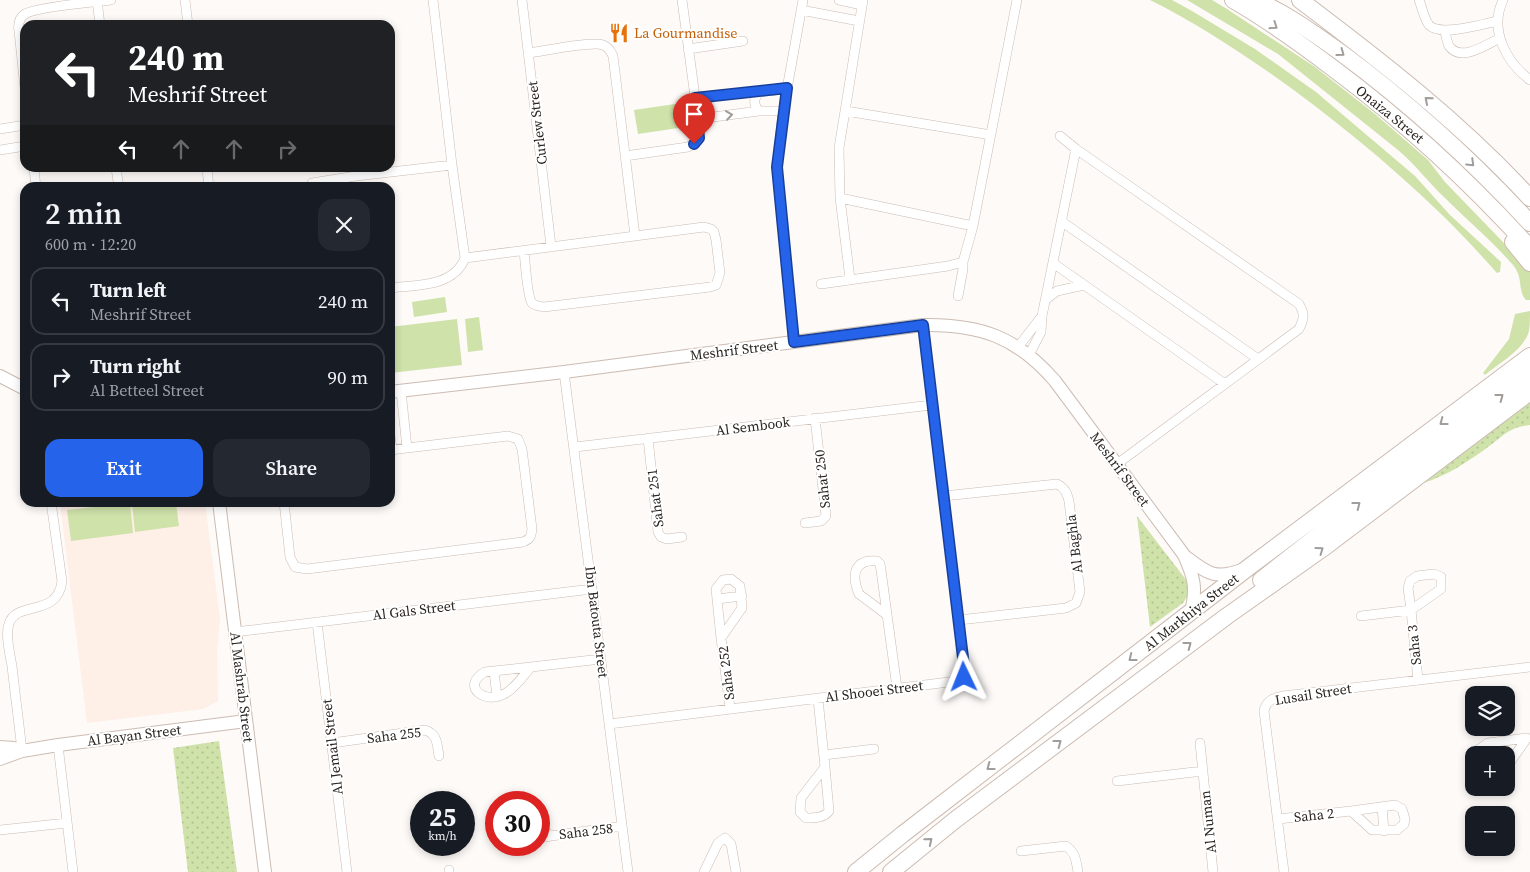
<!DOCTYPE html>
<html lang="en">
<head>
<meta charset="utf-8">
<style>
  :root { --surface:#171b24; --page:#242831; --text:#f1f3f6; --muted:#9ea1a6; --line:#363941; --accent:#2563eb }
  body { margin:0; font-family:"Source Serif 4",serif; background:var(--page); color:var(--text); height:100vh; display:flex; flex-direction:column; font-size:19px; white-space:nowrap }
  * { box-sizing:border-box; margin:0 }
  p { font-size:16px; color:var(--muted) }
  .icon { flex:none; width:28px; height:28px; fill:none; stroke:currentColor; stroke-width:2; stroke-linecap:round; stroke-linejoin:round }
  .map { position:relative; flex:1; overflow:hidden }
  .side { position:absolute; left:20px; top:182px; width:375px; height:325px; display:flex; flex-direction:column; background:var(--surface); border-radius:15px; box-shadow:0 2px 8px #0003 }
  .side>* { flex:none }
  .top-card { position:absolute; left:20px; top:20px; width:375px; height:152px; border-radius:15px; box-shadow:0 2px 8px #0003; background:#202124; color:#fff; overflow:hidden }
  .tools { position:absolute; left:1465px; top:686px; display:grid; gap:10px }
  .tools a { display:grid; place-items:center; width:50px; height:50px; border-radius:10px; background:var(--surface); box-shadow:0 2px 8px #0003; font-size:25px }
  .speed { position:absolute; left:410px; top:791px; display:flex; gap:10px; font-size:25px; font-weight:700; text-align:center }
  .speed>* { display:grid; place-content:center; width:65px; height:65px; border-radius:50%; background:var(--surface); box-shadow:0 2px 8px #0003; line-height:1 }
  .speed small { font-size:12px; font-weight:400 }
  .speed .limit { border:8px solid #d22; background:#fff; color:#111 }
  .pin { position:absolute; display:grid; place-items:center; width:42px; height:42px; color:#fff; margin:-51px -21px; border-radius:50% 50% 50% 0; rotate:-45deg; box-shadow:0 0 5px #0007 }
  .pin .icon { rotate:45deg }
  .me { position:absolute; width:55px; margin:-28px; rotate:358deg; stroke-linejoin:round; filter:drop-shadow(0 0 4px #0008) }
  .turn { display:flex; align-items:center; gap:18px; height:105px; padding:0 25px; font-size:22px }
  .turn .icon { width:65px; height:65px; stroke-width:2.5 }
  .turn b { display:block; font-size:35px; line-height:42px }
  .lanes { display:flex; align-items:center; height:48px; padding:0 25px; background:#0003; justify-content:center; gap:25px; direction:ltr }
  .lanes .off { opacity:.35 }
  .round { display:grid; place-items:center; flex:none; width:52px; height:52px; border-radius:15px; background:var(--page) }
  .overview { display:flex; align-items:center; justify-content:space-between; height:85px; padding:0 25px }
  h1 { font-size:30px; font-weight:600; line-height:38px }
  .button { display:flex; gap:10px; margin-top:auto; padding:10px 25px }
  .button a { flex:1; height:58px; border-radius:15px; background:var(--accent); color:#fff; font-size:20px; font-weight:600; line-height:58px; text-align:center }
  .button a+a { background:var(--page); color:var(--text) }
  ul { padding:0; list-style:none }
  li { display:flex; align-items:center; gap:15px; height:68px; margin:0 10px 8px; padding:0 15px; border:2px solid var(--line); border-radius:15px }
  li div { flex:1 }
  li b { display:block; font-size:19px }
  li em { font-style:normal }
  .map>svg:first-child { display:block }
  .built { fill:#feefe7 }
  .grass { fill:#cfe2aa }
  .park { fill:url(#park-dots) }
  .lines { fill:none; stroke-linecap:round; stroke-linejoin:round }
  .street-casing { stroke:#ccbcb2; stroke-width:10 }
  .secondary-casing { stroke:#ccbcb2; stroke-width:14 }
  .highway-casing { stroke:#ccbcb2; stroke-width:18 }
  .street { stroke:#fff; stroke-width:9 }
  .secondary { stroke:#fff; stroke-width:12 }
  .highway { stroke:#fff; stroke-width:16 }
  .oneway { stroke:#a09d9b }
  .route-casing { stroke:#184099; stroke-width:12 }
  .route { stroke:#2563eb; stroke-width:9 }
  .labels { text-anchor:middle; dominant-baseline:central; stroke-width:4; stroke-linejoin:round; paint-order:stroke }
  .food-label { font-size:14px; fill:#c56008; stroke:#fff; text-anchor:start }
  .street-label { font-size:14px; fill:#2b2521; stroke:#fff }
</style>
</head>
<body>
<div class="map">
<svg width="1530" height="872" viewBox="0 0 1530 872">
  <defs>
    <pattern id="park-dots" width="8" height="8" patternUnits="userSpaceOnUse" patternTransform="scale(1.25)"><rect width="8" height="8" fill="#cfe2aa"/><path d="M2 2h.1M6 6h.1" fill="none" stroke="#b2c292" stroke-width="1.8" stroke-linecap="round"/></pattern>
  </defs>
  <rect width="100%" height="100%" fill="#fdfaf8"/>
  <path class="built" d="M60,503H205L220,619L217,651L218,701L203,709L87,723Z"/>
  <path class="grass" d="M1150,0H1172L1192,11L1255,49L1316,92L1415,176L1450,215L1501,262L1500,272L1497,273C1479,253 1460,232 1440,213C1386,161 1328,114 1267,71C1229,45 1191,20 1150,0Z
    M1187,0H1212L1227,9L1315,67L1375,114L1428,160L1445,182L1528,268L1530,272V300H1526C1517,289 1524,279 1513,265C1492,241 1466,219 1444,197C1428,182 1415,164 1398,150L1278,54Z
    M682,103L685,127L638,134L634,110Z
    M445,297L447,312L414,317L412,302Z
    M1530,311C1530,317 1530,325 1529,331C1524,350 1499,363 1485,375L1483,373L1509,339L1515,314Z
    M479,317L483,350L468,352L465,319Z
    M457,319L462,365L390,373V327Z
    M140,502L176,503L179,526L135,532L132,504Z
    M130,503L133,533L71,541L67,510Z"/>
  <path class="park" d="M1530,402V425C1506,428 1502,438 1484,450C1464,464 1446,476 1423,483L1455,458Z
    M1137,516L1187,581L1189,594L1183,603L1150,627Z
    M219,741L237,872H188L173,748Z"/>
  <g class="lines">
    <defs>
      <path id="street" d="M97,0L100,25
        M185,0L188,25
        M522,0L551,246
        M839,0L862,5
        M1419,0C1422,7 1424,19 1429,25C1440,37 1483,24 1497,21
        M1503,0C1489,30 1506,62 1530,80
        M801,10L859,21
        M1445,31C1446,36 1447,42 1449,46C1461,63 1487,44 1500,38
        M688,49L743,41
        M529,53C544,51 592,41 603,45C609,47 611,52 613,56L635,236
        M25,88L19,31C18,25 19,18 25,14C36,7 95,2 111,0
        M695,98L787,89
        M759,111C753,105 753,97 760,92
        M846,111L991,135
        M698,119L759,111H783
        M0,129L25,125
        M1060,136L1076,149L1299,304C1305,314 1304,319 1299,329L1117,464
        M0,150L25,146
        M625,156L688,147C701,141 699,132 698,119L682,0
        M34,168L36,188
        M116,168L119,188
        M207,168L209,188
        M355,168L356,176L452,165
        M312,183L356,176
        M840,198L973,226
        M1061,221L1258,359
        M465,258L704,227L711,229L714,232L716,240L720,273L716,285L710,287L544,307C540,306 535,306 532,303C527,297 525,259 524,250
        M1053,263L1225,384
        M850,279L840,198L839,148L863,0
        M821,284L948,266L963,262L973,226L1017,0
        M390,288C416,285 454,287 465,258L452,165L433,0
        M958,296L963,269V262
        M1045,300L1057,291L1084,285
        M794,342L777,167L783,111L803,0
        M1018,347L1042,316
        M1029,355L1041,332L1042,316L1076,149
        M564,372L628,872
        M401,391L407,448
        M390,435L392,450
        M648,438L658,532L661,537L667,539L682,537
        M575,447L932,405
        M944,496L1057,484C1065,488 1067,493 1069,501L1080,592L1076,603L1066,608L959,620
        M284,502L290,557L295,567L307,569L523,542C530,539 531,537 532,529L522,449L518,439L508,436L390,450
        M805,523L821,521L826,516L815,418
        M1434,574L1441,577V589L1411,610L1408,588L1410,581L1417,576Z
        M731,579L740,586L742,608L721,638L716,589L723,580Z
        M717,599L742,596
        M887,615L859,594C851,575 854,559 877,561L880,564L881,570L897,688
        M1361,616L1411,610L1418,680
        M317,622L347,872
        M235,632L592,589
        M721,638L730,708
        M531,667C524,675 516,687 506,693C485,706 460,686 485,672Z
        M531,667L601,659
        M494,671L497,697
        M818,699L825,767
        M609,724L957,681L964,677V666L923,325
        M1492,742L1494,755
        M332,743L425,730C438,734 437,745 439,756
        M1200,743L1213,872
        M58,745L73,872
        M22,751C19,723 15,694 12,666C10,655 5,634 9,624C16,600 58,618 62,581L51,502
        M824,755L874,749
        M1477,755L1478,750L1488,743L1527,738L1511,761L1506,765
        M825,767L829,811C824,818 814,818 806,818L800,812L801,798Z
        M1117,781L1203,771
        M1395,805L1402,809L1405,819L1404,824L1397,830H1372L1351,811Z
        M1382,807L1384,831
        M496,819L493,823L492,833L496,839
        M1278,819L1351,811
        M539,826L551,836L539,838
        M0,830L67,823
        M551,836L622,826
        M1021,851L1066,846C1076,853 1076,861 1078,872
        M449,870V872
        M704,872L718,843L725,838L731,844L736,872
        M1284,872L1264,711C1266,701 1273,698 1283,696L1530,667"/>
      <path id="secondary" d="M0,376L25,389
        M390,392L564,372L923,325C980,324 1017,337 1055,381L1184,555C1194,577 1197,588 1191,612
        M219,502L265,872
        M1186,557C1207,573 1215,580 1242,570
        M0,747L14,748L22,751
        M0,759L22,751L58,745L246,721"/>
      <path id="highway" d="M1233,0C1268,20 1301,44 1334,69C1405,122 1470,182 1530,248
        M1255,0C1286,13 1313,33 1340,52C1409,103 1472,160 1530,223
        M1300,0C1381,61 1461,123 1530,198
        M1513,242L1530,263
        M1261,580L1372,493L1530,374
        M856,872L903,834L1249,567L1530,356
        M891,872L955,820L1227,616L1322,549L1530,392"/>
    </defs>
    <use href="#street" class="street-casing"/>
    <use href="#secondary" class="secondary-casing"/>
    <use href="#highway" class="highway-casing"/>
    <use href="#street" class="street"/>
    <use href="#secondary" class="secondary"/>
    <use href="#highway" class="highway"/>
  </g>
  <defs><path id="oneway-chevron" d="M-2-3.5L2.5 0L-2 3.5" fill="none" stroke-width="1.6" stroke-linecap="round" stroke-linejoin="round" transform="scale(1.25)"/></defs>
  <g class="oneway">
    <use href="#oneway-chevron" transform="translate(1274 26) rotate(35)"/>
    <use href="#oneway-chevron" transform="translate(1341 53) rotate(36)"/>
    <use href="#oneway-chevron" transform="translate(1428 100) rotate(-140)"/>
    <use href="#oneway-chevron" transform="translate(729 115) rotate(-8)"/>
    <use href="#oneway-chevron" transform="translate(1471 163) rotate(44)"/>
    <use href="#oneway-chevron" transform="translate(1500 397) rotate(-37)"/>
    <use href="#oneway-chevron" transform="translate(1443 422) rotate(143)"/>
    <use href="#oneway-chevron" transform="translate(1357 505) rotate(-38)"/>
    <use href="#oneway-chevron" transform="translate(1320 550) rotate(-36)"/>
    <use href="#oneway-chevron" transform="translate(1188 645) rotate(-37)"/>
    <use href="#oneway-chevron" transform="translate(1132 658) rotate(142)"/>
    <use href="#oneway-chevron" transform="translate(1058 743) rotate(-37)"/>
    <use href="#oneway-chevron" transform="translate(990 767) rotate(143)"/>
    <use href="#oneway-chevron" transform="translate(929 841) rotate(-39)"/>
  </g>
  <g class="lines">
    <defs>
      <path id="route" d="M694,144L699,138L695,98L787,88L777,167L794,342L923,325L964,666V677"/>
    </defs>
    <use href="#route" class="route-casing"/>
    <use href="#route" class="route"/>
  </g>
  <defs>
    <symbol id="restaurant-bare" viewBox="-9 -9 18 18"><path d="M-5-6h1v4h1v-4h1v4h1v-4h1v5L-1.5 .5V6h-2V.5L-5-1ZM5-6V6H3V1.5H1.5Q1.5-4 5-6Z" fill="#e8710a" stroke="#fff" stroke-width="2.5" paint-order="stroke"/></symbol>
  </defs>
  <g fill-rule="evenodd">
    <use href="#restaurant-bare" x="605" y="19" width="28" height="28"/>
  </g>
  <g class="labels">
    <g class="food-label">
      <text x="634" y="33">La Gourmandise</text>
    </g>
    <g class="street-label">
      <text transform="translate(1390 114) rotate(39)">Onaiza Street</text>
      <text transform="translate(537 123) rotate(-97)">Curlew Street</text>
      <text transform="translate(734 350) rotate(-7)">Meshrif Street</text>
      <text transform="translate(753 426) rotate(-7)">Al Sembook</text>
      <text transform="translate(1120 469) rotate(53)">Meshrif Street</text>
      <text transform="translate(822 479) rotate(-96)">Sahat 250</text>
      <text transform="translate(655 498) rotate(-97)">Sahat 251</text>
      <text transform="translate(1074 544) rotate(-97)">Al Baghla</text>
      <text transform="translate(414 610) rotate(-7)">Al Gals Street</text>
      <text transform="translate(1191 612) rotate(-38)">Al Markhiya Street</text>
      <text transform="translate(597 622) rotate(83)">Ibn Batouta Street</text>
      <text transform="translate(1414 645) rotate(-96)">Saha 3</text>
      <text transform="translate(726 673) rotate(-97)">Saha 252</text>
      <text transform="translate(242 687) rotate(83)">Al Mashrab Street</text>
      <text transform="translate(874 691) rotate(-7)">Al Shooei Street</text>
      <text transform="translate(1313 694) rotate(-9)">Lusail Street</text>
      <text transform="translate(134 735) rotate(-7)">Al Bayan Street</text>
      <text transform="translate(394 735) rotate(-7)">Saha 255</text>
      <text transform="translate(332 747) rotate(-97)">Al Jemail Street</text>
      <text transform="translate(1314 815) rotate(-6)">Saha 2</text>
      <text transform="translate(1208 822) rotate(-96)">Al Numan</text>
      <text transform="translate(586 831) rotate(-7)">Saha 258</text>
    </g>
  </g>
</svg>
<div class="tools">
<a><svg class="icon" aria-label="layers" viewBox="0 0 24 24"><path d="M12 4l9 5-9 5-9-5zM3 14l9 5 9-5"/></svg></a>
<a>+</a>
<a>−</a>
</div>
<div class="speed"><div>25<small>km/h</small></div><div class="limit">30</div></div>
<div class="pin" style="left:694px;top:144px;background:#d93025"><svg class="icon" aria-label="arrive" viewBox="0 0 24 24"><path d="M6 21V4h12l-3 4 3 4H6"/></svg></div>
<svg class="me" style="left:964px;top:677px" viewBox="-20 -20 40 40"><path d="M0-17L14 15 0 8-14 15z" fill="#2563eb" stroke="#fff" stroke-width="4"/></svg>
<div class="top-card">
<div class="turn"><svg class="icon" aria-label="left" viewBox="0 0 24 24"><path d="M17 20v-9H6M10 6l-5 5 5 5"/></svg><div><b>240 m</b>Meshrif Street</div></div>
<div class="lanes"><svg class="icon" aria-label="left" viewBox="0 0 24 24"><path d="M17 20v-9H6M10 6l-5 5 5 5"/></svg><svg class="icon off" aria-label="ahead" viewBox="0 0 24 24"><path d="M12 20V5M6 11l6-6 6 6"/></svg><svg class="icon off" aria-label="ahead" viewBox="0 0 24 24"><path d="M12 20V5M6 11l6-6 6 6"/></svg><svg class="icon off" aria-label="right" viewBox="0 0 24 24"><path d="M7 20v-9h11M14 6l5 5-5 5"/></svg></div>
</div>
<section class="side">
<div class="overview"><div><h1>2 min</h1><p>600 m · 12:20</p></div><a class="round"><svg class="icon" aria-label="close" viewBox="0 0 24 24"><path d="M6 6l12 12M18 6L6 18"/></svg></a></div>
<ul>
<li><svg class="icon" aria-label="left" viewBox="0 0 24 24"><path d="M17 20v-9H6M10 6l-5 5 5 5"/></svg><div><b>Turn left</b><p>Meshrif Street</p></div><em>240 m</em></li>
<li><svg class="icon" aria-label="right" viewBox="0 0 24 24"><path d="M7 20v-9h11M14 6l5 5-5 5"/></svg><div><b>Turn right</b><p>Al Betteel Street</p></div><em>90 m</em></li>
</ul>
<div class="button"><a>Exit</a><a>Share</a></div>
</section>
</div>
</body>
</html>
